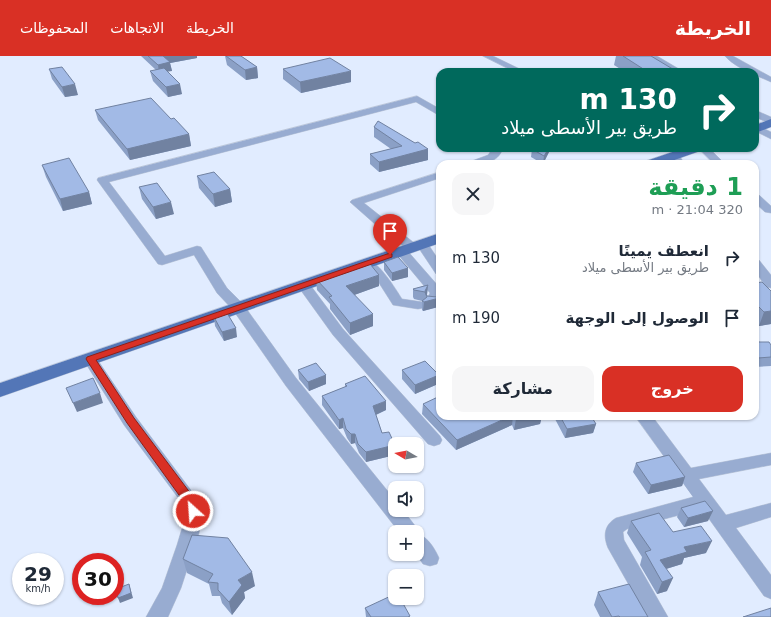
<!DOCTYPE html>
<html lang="ar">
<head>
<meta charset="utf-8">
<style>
  :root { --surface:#fff; --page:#f6f6f7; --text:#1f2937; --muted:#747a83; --accent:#d93025 }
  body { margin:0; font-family:"DejaVu Sans",Vazirmatn,sans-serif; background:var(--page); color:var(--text); direction:rtl; height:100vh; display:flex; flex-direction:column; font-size:15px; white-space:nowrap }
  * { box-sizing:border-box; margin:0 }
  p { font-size:13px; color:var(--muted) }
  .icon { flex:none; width:22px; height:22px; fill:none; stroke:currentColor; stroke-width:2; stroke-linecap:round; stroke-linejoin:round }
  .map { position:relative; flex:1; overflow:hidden; direction:ltr }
  .side { position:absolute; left:436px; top:104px; width:323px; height:260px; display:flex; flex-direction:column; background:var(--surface); border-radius:12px; box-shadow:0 1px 3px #0004; direction:rtl }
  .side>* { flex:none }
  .banner { position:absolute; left:436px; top:12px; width:323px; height:84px; border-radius:12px; box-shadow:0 1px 3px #0004; direction:rtl; background:#00695c; color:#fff; overflow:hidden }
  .needle { width:26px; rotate:280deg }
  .fabs { position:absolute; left:388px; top:381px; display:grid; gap:8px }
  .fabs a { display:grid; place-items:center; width:36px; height:36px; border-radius:8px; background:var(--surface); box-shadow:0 1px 3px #0004; font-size:20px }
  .speed { position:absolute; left:12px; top:497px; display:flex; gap:8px; font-size:20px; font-weight:700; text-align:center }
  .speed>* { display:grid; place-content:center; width:52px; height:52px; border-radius:50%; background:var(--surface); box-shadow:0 1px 3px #0004; line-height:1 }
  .speed small { font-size:10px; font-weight:400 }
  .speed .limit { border:6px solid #d22; background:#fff; color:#111 }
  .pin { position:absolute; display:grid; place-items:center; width:34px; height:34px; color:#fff; margin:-41px -17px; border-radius:50% 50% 50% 0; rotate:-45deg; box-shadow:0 0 4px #0007 }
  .pin .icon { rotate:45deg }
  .me { position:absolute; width:44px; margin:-22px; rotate:334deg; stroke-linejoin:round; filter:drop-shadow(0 0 3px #0008) }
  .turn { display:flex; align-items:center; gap:14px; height:84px; padding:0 16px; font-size:18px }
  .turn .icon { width:52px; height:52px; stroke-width:2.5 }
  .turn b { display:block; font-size:28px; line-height:34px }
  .round { display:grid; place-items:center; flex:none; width:42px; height:42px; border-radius:12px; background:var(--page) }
  .head { display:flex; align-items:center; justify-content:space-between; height:68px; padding:0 16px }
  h1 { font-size:24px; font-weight:700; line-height:30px; color:#1e9e55 }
  .cta { display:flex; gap:8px; margin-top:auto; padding:8px 16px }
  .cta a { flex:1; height:46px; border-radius:12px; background:var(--accent); color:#fff; font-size:16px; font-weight:700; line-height:46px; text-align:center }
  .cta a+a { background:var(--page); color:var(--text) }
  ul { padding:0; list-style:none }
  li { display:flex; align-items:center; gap:12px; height:60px; padding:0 16px }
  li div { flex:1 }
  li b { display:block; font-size:15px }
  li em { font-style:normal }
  header { display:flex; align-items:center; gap:24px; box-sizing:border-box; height:56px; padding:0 20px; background:var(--accent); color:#fff }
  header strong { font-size:19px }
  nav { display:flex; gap:22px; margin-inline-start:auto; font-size:14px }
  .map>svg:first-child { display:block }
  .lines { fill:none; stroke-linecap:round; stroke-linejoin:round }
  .minor-casing { stroke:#bfc9da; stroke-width:1 }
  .major-casing { stroke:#bfc9da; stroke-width:1 }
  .minor { fill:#98acd1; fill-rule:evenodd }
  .major { fill:#5376b7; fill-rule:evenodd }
  .wall { fill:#8ba0c6 }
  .shaded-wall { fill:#7182a1 }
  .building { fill:#a2bae6; stroke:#7182a1 }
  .route { fill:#d93025; stroke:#8d1f18 }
</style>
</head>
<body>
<header>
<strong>الخريطة</strong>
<nav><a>الخريطة</a><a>الاتجاهات</a><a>المحفوظات</a></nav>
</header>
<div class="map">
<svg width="771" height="561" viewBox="0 0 771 561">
  <rect width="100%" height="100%" fill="#e1ecff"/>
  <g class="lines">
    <defs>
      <path id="minor" d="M483,0H493L526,16H515Z
        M647,0H657L684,16H674Z
        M725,0H733L771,21V26L755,19V16C745,16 732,8 725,0Z
        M417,40L440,53V60L416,46L109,126L165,200L197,190L201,191L227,232L243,248L296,322L395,444V454H403L416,471L418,478C428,481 435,493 439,502L437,508L430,510L423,508L416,498L417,476H399L286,330L233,254L217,237L194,199L162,209L158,208L97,124L98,122Z
        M755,54L771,61V68L755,61Z
        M757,69L771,76V83L755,75V70Z
        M493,92H503C498,108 482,108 468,108L469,106L488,99Z
        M698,92H709L725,108H714Z
        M674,97L678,98L685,108H675L669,100Z
        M440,116V122L364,147L418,190L416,188L418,185H426L440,206V219L436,218L418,191L416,194H408L376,169L350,146L352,144Z
        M755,138L759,139L771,150V157L765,156L755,147Z
        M401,191L405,192L440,232V244L438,248H428L426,245L430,237L395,195L397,192Z
        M367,203C380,207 395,232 402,243L423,246L425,249L423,252L418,253L393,249L379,227L361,207L363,204Z
        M755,203L759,204L771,219V232L766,231L755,215Z
        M303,225L308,226L343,273L440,380L442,384L440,388L434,390L428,388L333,279L297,229L298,226Z
        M90,298L95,300L136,361L199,445L201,463L199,477L181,532L168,561H146L162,532L177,489L183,469L182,447L124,369L83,303L85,300Z
        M635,360H652L691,412L771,397V409L699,423L726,459L771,447V461L736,472L771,519V543L764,540L702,453L627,473L623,476L624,484L668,561H647L608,492C603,480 604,469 616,462L693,441Z"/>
      <path id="major" d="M771,63V71L755,77V69Z
        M684,92H702L700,95L663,108H644L646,105Z
        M440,177V187L0,341V327Z"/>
    </defs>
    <use href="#minor" class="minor-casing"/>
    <use href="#major" class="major-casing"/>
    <use href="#minor" class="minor"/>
    <use href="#major" class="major"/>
  </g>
  <path class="wall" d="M141,0H197V2L170,7L172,15H167L182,38L168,41L153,25L150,15L156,14Z
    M225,0H241L257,11L258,22L246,24L227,9Z
    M616,0H651L676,16H625L614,9Z
    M49,13L78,39L65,41L52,23Z
    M283,13L351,26L301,37L283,23Z
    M95,54L171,63L189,78L191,90L130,104L98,64Z
    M374,71L415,87L428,93V104L379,116L370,108V98L391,93L374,81Z
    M532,93L550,94L543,108L531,101Z
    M42,109L89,136L92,148L63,155L46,121Z
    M197,120L230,133L232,146L215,151L199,132Z
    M139,131L174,158L156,163L142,143Z
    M384,206L408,212V221L392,225L384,214Z
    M342,218L379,230L354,239L373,270L350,279L330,253V248L317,234L316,223Z
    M755,227L771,235V268L759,270L755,265Z
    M428,229L427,239V240L438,251L423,255L422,254V245L414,243L413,241V233Z
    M214,261L237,281L224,285L215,270Z
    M755,283L759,286L771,301V310L755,311Z
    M298,314L326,319V328L309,335L299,323Z
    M402,314L439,319L438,328L415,338L402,323Z
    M345,328L386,354L376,359L382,377L395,389V399L366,406L359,397L355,387L351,388L347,382L343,372L339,373L322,349V340L345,331Z
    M423,348L440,360H542L540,368L514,374L512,369L456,394L422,358Z
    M555,360H591L596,368L593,377L565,382L555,363Z
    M636,407L685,421L682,430L648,438L633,416Z
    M681,452L708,465L684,471L677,461Z
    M631,465L673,476L706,497L684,502L682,508L666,513L667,535L657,538L640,509L642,501L627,477Z
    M183,503L255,530L244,536L245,542L232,559L222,547L220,540H212L209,528L187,517Z
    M598,536L648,561H600L594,549Z
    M365,552L410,560V561H366Z"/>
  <path class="shaded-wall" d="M163,0H197V2L170,7L172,15L159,17L158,9Z
    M257,11L258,22L246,24L245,14Z
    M351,15V26L301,37L300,26Z
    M75,28L78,39L65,41L62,31Z
    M180,28L182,38L168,41L166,31Z
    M189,78L191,90L130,104L127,93Z
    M549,92H551L543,108L544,100Z
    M428,93V104L379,116V106Z
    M230,133L232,146L215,151L213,138Z
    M89,136L92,148L63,155L60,143Z
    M171,146L174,158L156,163L153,151Z
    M408,212V221L392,225V217Z
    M379,219V230L346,242V230Z
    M428,229L427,238L426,240L425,235Z
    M439,242L438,251L423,255L424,246Z
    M759,251L755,262V252Z
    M771,255V268L759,270L764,256Z
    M373,258V270L350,279V267Z
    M236,272L237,281L224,285L222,276Z
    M326,319V328L309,335L308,326Z
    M439,319L438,328L415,338V329Z
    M100,337L103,347L77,356L73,347Z
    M386,345V354L373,360V350Z
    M511,360H513L512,369L456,394L457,384Z
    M530,360H542L540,368L514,374L516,363Z
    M343,362V372L339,373V364Z
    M596,368L593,377L565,382L567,373Z
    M351,378H355V387L351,388Z
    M395,389V399L366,406V396Z
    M685,421L682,430L648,438L651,429Z
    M713,455L708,465L684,471L688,462Z
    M712,485L706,497L684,502L682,508L656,516L660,504L684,491Z
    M252,516L255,530L244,536L245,542L232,559L229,546L238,524Z
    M673,522L667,535L657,538L662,526Z
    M129,528L133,542L120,547L118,542Z"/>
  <path class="building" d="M148,0H163L170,6L158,9Z
    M226,0H241L257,11L245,14Z
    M623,0H651L676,15L671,16H648Z
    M330,2L351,15L300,26L283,13Z
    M62,11L75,28L62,31L49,13Z
    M164,12L180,28L166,31L150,15Z
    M151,42L171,63L174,62L189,78L127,93L95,54Z
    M378,65L415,87L418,86L428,93L379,106L370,98L402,90L374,71Z
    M535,92H549L544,100L532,93Z
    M69,102L89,136L60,143L42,109Z
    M214,116L230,133L213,138L197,120Z
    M157,127L171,146L153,151L139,131Z
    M398,201L408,212L392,217L384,206Z
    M370,208L379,219L346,230L373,258L350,267L329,241L332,240L316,223L339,215L342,218Z
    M762,226L771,235V255L764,256L759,251L755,252V227Z
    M428,229L425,235L427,240L437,241L439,242L424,246L422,245L427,241L425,236L414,234L413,233Z
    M227,257L236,272L222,276L214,261Z
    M755,283H757L759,286H769L771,289V301L758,302L755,298Z
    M425,305L439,319L415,329L402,314Z
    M316,307L326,319L308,326L298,314Z
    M365,320L386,345L373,350L382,377L389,376L395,389L366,396L358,388L355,378H351L346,373L343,362L339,364L322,340L347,330L345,328Z
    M93,322L100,337L73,347L66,332Z
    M440,340V360H511L457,384L423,348Z
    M514,360H530L516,363Z
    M560,360H591L596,368L567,373Z
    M669,399L685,421L651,429L636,407Z
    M705,445L713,455L688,462L681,452Z
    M659,457L673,476L701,470L712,485L684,491L687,496L660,504L673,522L662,526L645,496L651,494L631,465Z
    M192,479L228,482L252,516L238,524L242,529L229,546L218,534V527L208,526L213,518L183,503Z
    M129,528L131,537L118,542L116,533Z
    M629,528L648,561H620L619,560L612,561L598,536Z
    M395,538V542H400L410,560L408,561H371L365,552Z
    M771,552V561H743Z"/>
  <path class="route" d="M390,197L392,198V201L96,304L134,362L194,442L199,455L197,459L193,460L189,459L184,446L127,367L86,303L87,301Z"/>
</svg>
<div class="fabs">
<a><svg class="needle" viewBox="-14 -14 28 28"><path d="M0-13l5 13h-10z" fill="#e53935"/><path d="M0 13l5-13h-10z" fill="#747a83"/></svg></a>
<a><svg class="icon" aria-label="sound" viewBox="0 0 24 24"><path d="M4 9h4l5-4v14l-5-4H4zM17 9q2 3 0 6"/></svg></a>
<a>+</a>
<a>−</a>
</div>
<div class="speed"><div>29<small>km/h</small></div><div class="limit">30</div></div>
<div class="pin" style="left:390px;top:199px;background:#d93025"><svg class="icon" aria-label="arrive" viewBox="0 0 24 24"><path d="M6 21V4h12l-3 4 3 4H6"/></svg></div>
<svg class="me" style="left:193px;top:455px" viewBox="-20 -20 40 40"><circle r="17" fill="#d93025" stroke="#fff" stroke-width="3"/><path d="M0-11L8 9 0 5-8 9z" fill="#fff"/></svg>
<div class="banner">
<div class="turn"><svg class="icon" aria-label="right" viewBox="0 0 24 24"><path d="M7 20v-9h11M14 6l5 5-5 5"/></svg><div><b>130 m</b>طريق بير الأسطى ميلاد</div></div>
</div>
<section class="side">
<div class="head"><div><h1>1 دقيقة</h1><p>320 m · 21:04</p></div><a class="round"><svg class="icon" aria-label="close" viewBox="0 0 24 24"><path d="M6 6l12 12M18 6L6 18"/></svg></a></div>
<ul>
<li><svg class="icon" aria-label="right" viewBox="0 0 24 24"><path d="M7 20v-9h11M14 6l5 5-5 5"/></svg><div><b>انعطف يمينًا</b><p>طريق بير الأسطى ميلاد</p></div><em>130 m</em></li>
<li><svg class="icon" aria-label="arrive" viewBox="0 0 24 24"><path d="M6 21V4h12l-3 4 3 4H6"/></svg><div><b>الوصول إلى الوجهة</b></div><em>190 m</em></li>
</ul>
<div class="cta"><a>خروج</a><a>مشاركة</a></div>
</section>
</div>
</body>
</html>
